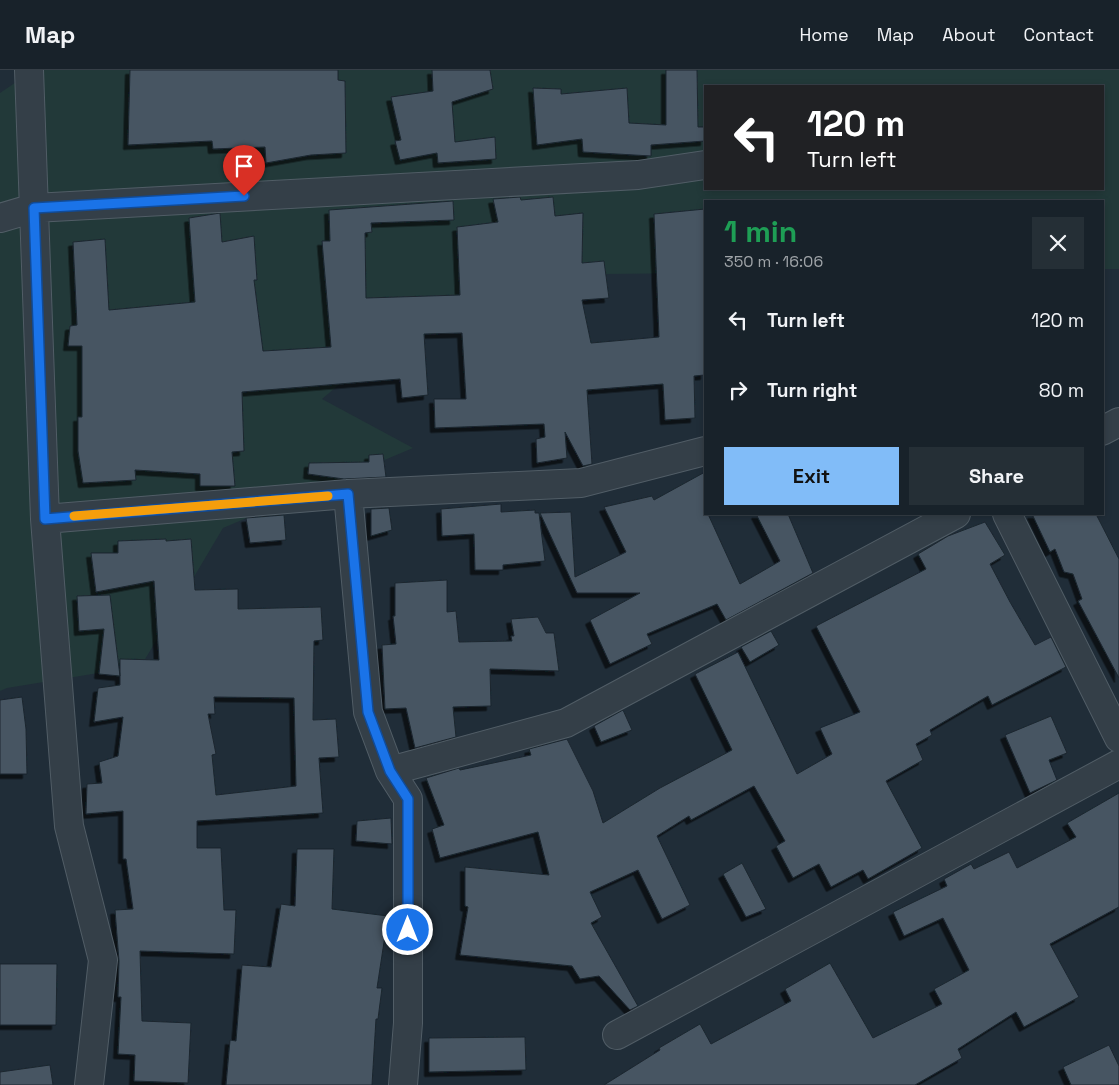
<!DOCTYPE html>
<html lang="en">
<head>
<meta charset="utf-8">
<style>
  :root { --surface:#18222a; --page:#252f36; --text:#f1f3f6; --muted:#9fa4a8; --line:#363f47; --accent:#81bcf8 }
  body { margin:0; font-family:"Space Grotesk",sans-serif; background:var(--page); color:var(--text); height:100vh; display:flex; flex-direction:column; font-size:19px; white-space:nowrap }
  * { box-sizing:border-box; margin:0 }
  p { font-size:16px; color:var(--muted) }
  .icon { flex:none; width:28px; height:28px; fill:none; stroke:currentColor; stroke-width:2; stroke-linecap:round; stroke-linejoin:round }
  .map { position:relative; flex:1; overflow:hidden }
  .side { position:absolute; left:704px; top:130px; width:400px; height:315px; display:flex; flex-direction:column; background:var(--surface); border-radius:0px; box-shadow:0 2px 8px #0003,0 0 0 1px var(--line) }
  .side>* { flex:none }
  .hud { position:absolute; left:704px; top:15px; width:400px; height:105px; border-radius:0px; box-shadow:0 2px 8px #0003,0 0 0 1px var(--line); background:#202124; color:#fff; overflow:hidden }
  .pin { position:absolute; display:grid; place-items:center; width:42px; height:42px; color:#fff; margin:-51px -21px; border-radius:50% 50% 50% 0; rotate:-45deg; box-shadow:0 0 5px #0007 }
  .pin .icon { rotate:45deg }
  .me { position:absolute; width:55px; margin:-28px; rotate:0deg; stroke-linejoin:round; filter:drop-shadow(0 0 4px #0008) }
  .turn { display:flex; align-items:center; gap:18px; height:105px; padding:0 20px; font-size:22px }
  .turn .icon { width:65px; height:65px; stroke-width:2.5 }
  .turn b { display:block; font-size:35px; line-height:42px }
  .round { display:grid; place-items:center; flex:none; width:52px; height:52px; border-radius:0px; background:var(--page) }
  .summary { display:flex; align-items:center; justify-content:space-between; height:85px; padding:0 20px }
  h1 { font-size:30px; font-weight:800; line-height:38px; color:#1e9e55 }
  .primary-button { display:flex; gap:10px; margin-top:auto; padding:10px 20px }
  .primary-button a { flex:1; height:58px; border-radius:0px; background:var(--accent); color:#111; font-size:20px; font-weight:800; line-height:58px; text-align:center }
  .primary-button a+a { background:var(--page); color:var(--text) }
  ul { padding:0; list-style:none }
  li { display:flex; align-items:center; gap:15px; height:70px; padding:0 20px }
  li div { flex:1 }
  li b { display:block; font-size:19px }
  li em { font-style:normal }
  header { display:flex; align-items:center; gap:30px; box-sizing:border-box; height:70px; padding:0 25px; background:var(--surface); border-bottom:1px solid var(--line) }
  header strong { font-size:24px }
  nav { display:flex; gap:28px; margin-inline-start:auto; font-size:18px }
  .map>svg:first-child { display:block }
  .green { fill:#223939; fill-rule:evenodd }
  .building { fill:#465562; stroke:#1b262f; fill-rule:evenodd; filter:url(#shadow) }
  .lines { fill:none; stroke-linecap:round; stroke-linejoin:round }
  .minor-casing { stroke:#515d66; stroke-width:30 }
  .minor { stroke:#343f48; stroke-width:28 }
  .route-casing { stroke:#114b97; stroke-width:12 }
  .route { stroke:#1a73e8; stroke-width:9 }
  .slow { stroke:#f59e0b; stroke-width:9 }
</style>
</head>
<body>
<header>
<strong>Map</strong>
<nav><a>Home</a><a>Map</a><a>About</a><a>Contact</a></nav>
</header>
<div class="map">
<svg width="1119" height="1015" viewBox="0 0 1119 1015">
  <defs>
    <filter id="shadow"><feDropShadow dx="-4.5" dy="4.5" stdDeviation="0" flood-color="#0009"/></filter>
  </defs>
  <rect width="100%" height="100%" fill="#202d38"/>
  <path class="green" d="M34,0H1119V199H1103L1102,131H705V203L605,204L412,253L322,329L413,378L223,458L141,596L7,618L0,621V23ZM705,16H1102V119H705Z"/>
  <path class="building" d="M130,0H338V10L345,11L346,83L311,85L266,93L265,77L213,79L212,71L128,75Z
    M432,0H490L493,19L452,32L455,72L495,67L496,89L438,93L437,83L400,90L395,71L401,70L391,27L433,21Z
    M666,0H697L698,57H705V71L651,75V86L583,82L582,69L537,75L533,18L561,19V24L627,18L629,53L666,55Z
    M520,127L521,130L553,127L555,146L583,143L582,193L604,191L609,228L582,230L591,273L659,267L654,144L705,139V305L694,306L695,348L665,350L663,314L587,320L592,394L583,396L565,362L567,388L537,393L536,369L545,367L544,354L435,358L434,329H466L462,263L424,264L428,325L402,328L400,309L242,322L244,381L232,382L235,416H200V404L135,400L136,410L83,413L78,381V347H82V276H68L70,256L77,255L73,172L105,169L109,240L195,232L189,148L220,143L222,172L254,166L257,210H254L263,281L331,277L322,171H330L329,140L453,131L454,150L371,153L372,162L365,163L366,228L460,225L457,157L498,152L493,129Z
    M383,384L386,407L344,409L308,404L309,393L369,392V385Z
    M705,402V444H708L740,514L780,491L756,444H788L813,503L726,550L717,534L647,564L652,574L610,594L590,550L640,523H577L540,443L571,442L575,507L626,482L604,437L652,426L654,430Z
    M501,434V442L535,440V443H539L545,491L503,495V500H475L474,464L442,466L441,439Z
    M389,438L392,460L371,466V439Z
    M1032,444H1096L1119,489V608L1078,531L1082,529L1073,504L1064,502L1055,479L1050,482Z
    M284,445L286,470L250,473L246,448Z
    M985,452L1005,485L990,494L1010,532L1035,575L1051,567L1066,597L992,635L988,626L930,660L932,665L916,674L923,690L886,711L922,778L868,809L863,800L831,817L819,794L793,808L776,776L785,771L754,716L691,750L689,746L657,766L690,835L662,849L638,800L590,822L602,847L591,853L638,936L630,940L599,906L580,909L572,896L460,885L468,837L465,836V797L549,805L538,762L440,788L432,759L444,755L426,708L459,698L460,700L531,685L529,679L567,669L593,721L603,753L660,718L732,680L695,604L738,582L797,704L832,684L820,658L860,642L816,556L926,499L918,484L948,466Z
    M166,469V471L191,469L195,520L238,519V539L321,537L323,570L314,571L313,650L336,649L339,687L319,688L323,743L197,751V778H221L224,840H236L234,884L140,881L142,951L191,953L188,1013L134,1011L135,985L118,984L121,927H118L119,891L115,840L133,839L126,789H123V741L86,744L87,714L102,713L99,692L118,686L123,647L94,652L98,618L120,615V589L159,590L154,511L96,522L91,483H118V471ZM214,627L294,628L296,716L216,725L212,685L216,684L208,644H215Z
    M447,510V542L456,541L459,572L512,571L511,566H514L511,549L538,547L546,563H554L559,601L490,599L491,636L453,637L456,667L415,678L406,638L385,639L382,575L396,574L393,546H395V513Z
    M110,525L114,558L120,606L99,604L104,559L79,561L77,526Z
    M771,561L779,575L750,592L741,577Z
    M22,627L26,659L27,704H0V630Z
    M623,640L632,660L601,672L594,656Z
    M1051,646L1067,683L1049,690L1057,710L1030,723L1005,665Z
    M1119,723V837L1050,874L1079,927L1024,957L1016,942L958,979L962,988L915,1015H604L660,980L659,978L700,954L711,974L791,931L785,919L830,893L873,968L942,934L934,919L969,900L943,848L904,866L893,842L947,816L944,809L971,794L974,799L1009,782L1017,798L1076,767L1067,753Z
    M391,748L392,774L356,771L357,751Z
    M297,779H334L332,839L388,846L377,918H382L378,949H376L372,1015H226L230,970L236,971L242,895L271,897L281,834L295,836Z
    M742,793L766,839L746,847L723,804Z
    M0,894H57L56,955H0Z
    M525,967L526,1000L429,1002V968Z
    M1109,975L1119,996V1015H1071L1063,997Z
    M50,995L53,1015H0V1002Z"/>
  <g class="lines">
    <defs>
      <path id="minor" d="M29,0L45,449L69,756L103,890L89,1015
        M0,148L34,138L638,105L705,95
        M1102,361L1119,352
        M348,424L368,642L390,701
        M1007,444L1119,668
        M45,449L348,424L581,413L705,381
        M617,965L1119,694
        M403,1015L408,953V729L390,701L566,653L956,444"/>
    </defs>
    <use href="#minor" class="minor-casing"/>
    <use href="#minor" class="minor"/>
  </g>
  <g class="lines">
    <defs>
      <path id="route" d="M244,126L34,138L45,449L348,424L368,642L390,701L408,729V860"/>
    </defs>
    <use href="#route" class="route-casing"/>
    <use href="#route" class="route"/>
    <path class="slow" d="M74,446L328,426"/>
  </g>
</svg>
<div class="pin" style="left:244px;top:126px;background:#d93025"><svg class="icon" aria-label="arrive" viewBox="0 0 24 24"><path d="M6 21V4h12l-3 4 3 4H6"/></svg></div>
<svg class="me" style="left:408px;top:860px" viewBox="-20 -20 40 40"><circle r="17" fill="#1a73e8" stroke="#fff" stroke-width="3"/><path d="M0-11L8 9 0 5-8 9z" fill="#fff"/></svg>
<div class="hud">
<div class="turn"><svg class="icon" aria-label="left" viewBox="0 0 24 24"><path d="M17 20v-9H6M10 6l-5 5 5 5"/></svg><div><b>120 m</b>Turn left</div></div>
</div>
<section class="side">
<div class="summary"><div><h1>1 min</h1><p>350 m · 16:06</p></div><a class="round"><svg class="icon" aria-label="close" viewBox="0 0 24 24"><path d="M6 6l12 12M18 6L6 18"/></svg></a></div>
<ul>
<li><svg class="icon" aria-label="left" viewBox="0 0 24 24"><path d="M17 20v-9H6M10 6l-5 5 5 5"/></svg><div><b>Turn left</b></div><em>120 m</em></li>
<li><svg class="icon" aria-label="right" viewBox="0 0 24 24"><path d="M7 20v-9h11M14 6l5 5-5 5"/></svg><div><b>Turn right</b></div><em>80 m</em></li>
</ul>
<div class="primary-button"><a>Exit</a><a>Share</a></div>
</section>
</div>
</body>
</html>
